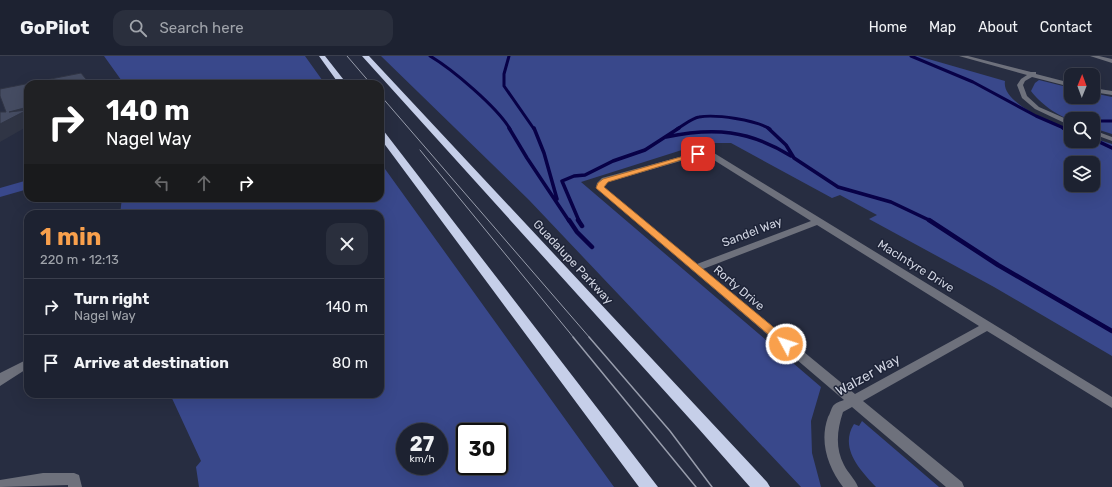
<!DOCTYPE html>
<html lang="en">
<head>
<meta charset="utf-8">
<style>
  :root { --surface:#1d2231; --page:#2a2f3d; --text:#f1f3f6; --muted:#a0a4ab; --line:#3b3f4d; --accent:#f9a04c }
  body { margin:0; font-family:Rubik,sans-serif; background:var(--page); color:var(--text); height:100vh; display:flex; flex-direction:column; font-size:15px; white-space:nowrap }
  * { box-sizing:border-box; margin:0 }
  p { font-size:13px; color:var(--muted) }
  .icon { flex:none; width:22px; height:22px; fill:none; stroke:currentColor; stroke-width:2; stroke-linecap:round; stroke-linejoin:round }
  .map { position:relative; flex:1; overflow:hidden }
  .drawer { position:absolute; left:24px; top:154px; width:360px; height:188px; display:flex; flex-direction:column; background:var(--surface); border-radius:12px; box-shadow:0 4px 16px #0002,0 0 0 1px var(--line) }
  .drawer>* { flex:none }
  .hud { position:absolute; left:24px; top:24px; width:360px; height:122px; border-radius:12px; box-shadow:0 4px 16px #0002,0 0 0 1px var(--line); background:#202124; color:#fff; overflow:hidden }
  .needle { width:26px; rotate:1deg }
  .fabs { position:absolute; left:1064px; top:12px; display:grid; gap:8px }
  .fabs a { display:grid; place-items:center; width:36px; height:36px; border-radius:8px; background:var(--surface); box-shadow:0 4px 16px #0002,0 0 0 1px var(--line); font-size:20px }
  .speed { position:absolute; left:396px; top:367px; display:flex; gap:8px; font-size:20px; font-weight:700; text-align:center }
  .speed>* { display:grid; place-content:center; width:52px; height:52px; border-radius:50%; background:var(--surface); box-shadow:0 4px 16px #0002,0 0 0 1px var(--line); line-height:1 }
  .speed small { font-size:10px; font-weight:400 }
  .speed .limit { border:2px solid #111; border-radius:6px; background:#fff; color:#111 }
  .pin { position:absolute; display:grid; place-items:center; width:34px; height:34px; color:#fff; margin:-17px; border-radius:8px; box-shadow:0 2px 6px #0006 }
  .me { position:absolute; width:44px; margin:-22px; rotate:310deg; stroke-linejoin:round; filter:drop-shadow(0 0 3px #0008) }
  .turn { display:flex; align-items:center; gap:14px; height:84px; padding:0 16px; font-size:18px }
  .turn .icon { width:52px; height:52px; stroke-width:2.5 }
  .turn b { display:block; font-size:28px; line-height:34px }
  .lanes { display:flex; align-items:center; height:38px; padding:0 16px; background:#0003; justify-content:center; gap:20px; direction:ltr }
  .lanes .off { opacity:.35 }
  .round { display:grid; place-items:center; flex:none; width:42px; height:42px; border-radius:12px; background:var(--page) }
  .head { display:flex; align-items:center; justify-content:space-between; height:68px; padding:0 16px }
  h1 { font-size:24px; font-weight:700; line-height:30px; color:var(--accent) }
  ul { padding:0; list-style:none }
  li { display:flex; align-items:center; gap:12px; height:56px; padding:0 16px; border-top:1px solid var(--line) }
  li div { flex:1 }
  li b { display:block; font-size:15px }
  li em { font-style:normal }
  header { display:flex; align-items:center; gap:24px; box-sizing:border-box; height:56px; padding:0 20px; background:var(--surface); border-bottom:1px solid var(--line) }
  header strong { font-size:19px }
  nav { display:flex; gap:22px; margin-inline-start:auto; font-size:14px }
  .search { width:280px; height:36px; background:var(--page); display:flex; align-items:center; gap:10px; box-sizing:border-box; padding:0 14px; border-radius:12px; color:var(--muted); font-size:15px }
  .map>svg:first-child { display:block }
  .green { fill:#39488b; fill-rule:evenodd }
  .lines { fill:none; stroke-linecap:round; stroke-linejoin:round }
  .stream-far2 { stroke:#080147; stroke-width:3 }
  .stream-far1 { stroke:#080147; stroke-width:3.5 }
  .stream { stroke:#080147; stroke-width:4.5 }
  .minor { fill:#6e717c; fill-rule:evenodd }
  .highway { fill:#c6cfe9; fill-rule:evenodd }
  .tram-far1 { stroke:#989dac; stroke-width:1 }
  .tram { stroke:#989dac; stroke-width:1.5 }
  .shaded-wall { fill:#303545 }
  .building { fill:#454c62; stroke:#303545 }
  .route { fill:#f9a04c; stroke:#a26831 }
  .labels { text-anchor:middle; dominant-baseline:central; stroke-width:3; stroke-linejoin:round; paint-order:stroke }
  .street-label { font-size:12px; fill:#cfd3e0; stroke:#1d2337 }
  .near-street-label { font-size:14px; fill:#cfd3e0; stroke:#1d2337 }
</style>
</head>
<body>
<header>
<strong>GoPilot</strong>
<div class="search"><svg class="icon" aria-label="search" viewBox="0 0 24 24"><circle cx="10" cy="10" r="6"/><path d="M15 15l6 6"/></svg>Search here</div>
<nav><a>Home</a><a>Map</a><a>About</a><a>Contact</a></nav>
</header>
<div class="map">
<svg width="1112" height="431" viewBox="0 0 1112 431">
  <rect width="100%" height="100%" fill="#272d41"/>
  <path class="green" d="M104,0H305L325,28H124Z
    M381,0H918L1005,25C1001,47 1054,68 1071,74V85H1093V82L1112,88V300L994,231L869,163L877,159L840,139L832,142L731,87H704L581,126L821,331L811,365L812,397L821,431H801L529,144ZM1071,107H1093V129H1071Z
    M1039,24L1071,32V41H1093V37L1112,41V78L1093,72V63C1086,63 1078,64 1071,63C1059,62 1038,45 1031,35L1035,27Z
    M380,106L614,431H199L196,411L201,405L170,338H380V158H120L122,142H380ZM405,376H439V410H405ZM465,376H499V410H465Z
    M28,124V133L0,141V132Z
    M862,365L939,431H876C860,414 839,392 854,368L859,370Z"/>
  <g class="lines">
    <path class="stream-far2" d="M430,0C452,13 497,51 510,73
      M509,0L504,18V30L534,73
      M911,0L973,26L1036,60L1066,73
      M1093,65H1112
      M677,73C684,69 692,62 699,61C716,58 756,64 770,73"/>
    <path class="stream-far1" d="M509,72L527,102L569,165
      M534,72L544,97L557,143
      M768,72L786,89L794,102L838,131L891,146L931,165
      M1063,72L1071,75
      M666,81C714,71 749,74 791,100
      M1093,83L1112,92
      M579,165L562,125L574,120L585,119L613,105L645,94L679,72"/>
    <path class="stream" d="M569,164L577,176L592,191
      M578,164L582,170
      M929,164L998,209L1112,275"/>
    <path class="minor" d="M959,0H968L1031,16H1036V18L1071,27V31L1032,21L1025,25L1023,29L1027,40L1039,51L1071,65V70L1035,53L1022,42L1017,29L1021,23L1027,19Z
      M1090,0H1099L1112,3V7Z
      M1093,32L1112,35V39L1093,36Z
      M1093,74L1112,81V85L1093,78Z
      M698,96L714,97L1112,341V352L987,275L863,345L962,426L964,431H946L852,351L843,356C837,374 835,392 844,409C848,417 855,423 858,431H843C828,411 819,386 828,361C830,358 831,353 833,350C835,347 841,345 844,344L596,132L597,127L602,122ZM698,100L709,101L811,165L697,208L604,132L605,128L608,126ZM817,169L979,270L855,338L703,213Z
      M28,303V312L0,330V317Z
      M43,417H74L79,419L82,431H68V429L0,431V424Z"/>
    <path class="highway" d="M319,0H325L347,28H339Z
      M362,0H369L767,426L770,431H750L698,372Z
      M380,73L383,74L658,431H639L380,82Z"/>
    <path class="tram-far1" d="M347,0L371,28
      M380,39L590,282
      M420,94L574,282"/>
    <path class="tram" d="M573,281L696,431
      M589,281L670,375L712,431"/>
  </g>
  <path class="shaded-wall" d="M28,51V70L0,86V68L9,56Z"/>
  <path class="building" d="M81,17L90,28H28V51L9,56L27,54L0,68V56H6L0,40V33Z"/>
  <path class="route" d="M695,97L701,98L608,126L604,131L790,285L791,288L790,290H782L596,132L598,127L603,123Z"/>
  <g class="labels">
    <g class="street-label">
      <text transform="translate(752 176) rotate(-21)">Sandel Way</text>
      <text transform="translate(573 206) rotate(47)">Guadalupe Parkway</text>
      <text transform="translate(916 210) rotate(32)">MacIntyre Drive</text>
      <text transform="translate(739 232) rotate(40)">Rorty Drive</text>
    </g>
    <g class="near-street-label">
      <text transform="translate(868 319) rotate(-29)">Walzer Way</text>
    </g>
  </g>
</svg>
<div class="fabs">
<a><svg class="needle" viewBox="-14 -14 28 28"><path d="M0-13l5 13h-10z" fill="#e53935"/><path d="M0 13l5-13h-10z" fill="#a0a4ab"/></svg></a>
<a><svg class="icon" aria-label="search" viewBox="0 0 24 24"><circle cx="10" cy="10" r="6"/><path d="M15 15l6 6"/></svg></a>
<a><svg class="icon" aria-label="layers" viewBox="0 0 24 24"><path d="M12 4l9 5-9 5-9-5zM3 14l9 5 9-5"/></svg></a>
</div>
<div class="speed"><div>27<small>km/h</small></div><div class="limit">30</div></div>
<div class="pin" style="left:698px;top:98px;background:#d93025"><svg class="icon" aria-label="arrive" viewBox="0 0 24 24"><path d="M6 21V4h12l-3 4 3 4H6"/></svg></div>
<svg class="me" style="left:786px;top:288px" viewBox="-20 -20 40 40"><circle r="17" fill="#f9a04c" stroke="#fff" stroke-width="3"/><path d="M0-11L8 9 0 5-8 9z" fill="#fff"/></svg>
<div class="hud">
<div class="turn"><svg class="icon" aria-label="right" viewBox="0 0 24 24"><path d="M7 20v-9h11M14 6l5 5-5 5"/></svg><div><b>140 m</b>Nagel Way</div></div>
<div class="lanes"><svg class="icon off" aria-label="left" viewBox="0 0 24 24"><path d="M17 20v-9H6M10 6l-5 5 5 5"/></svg><svg class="icon off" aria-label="ahead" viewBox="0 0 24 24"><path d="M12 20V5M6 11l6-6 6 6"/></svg><svg class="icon" aria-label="right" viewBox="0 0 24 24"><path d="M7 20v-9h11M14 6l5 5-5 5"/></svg></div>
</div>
<section class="drawer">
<div class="head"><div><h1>1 min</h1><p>220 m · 12:13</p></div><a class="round"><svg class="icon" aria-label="close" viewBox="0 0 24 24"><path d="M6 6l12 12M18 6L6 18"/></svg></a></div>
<ul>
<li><svg class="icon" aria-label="right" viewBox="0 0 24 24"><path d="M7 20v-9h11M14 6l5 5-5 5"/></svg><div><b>Turn right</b><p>Nagel Way</p></div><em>140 m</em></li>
<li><svg class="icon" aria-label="arrive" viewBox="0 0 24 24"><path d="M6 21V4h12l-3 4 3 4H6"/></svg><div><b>Arrive at destination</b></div><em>80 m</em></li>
</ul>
</section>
</div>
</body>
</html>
